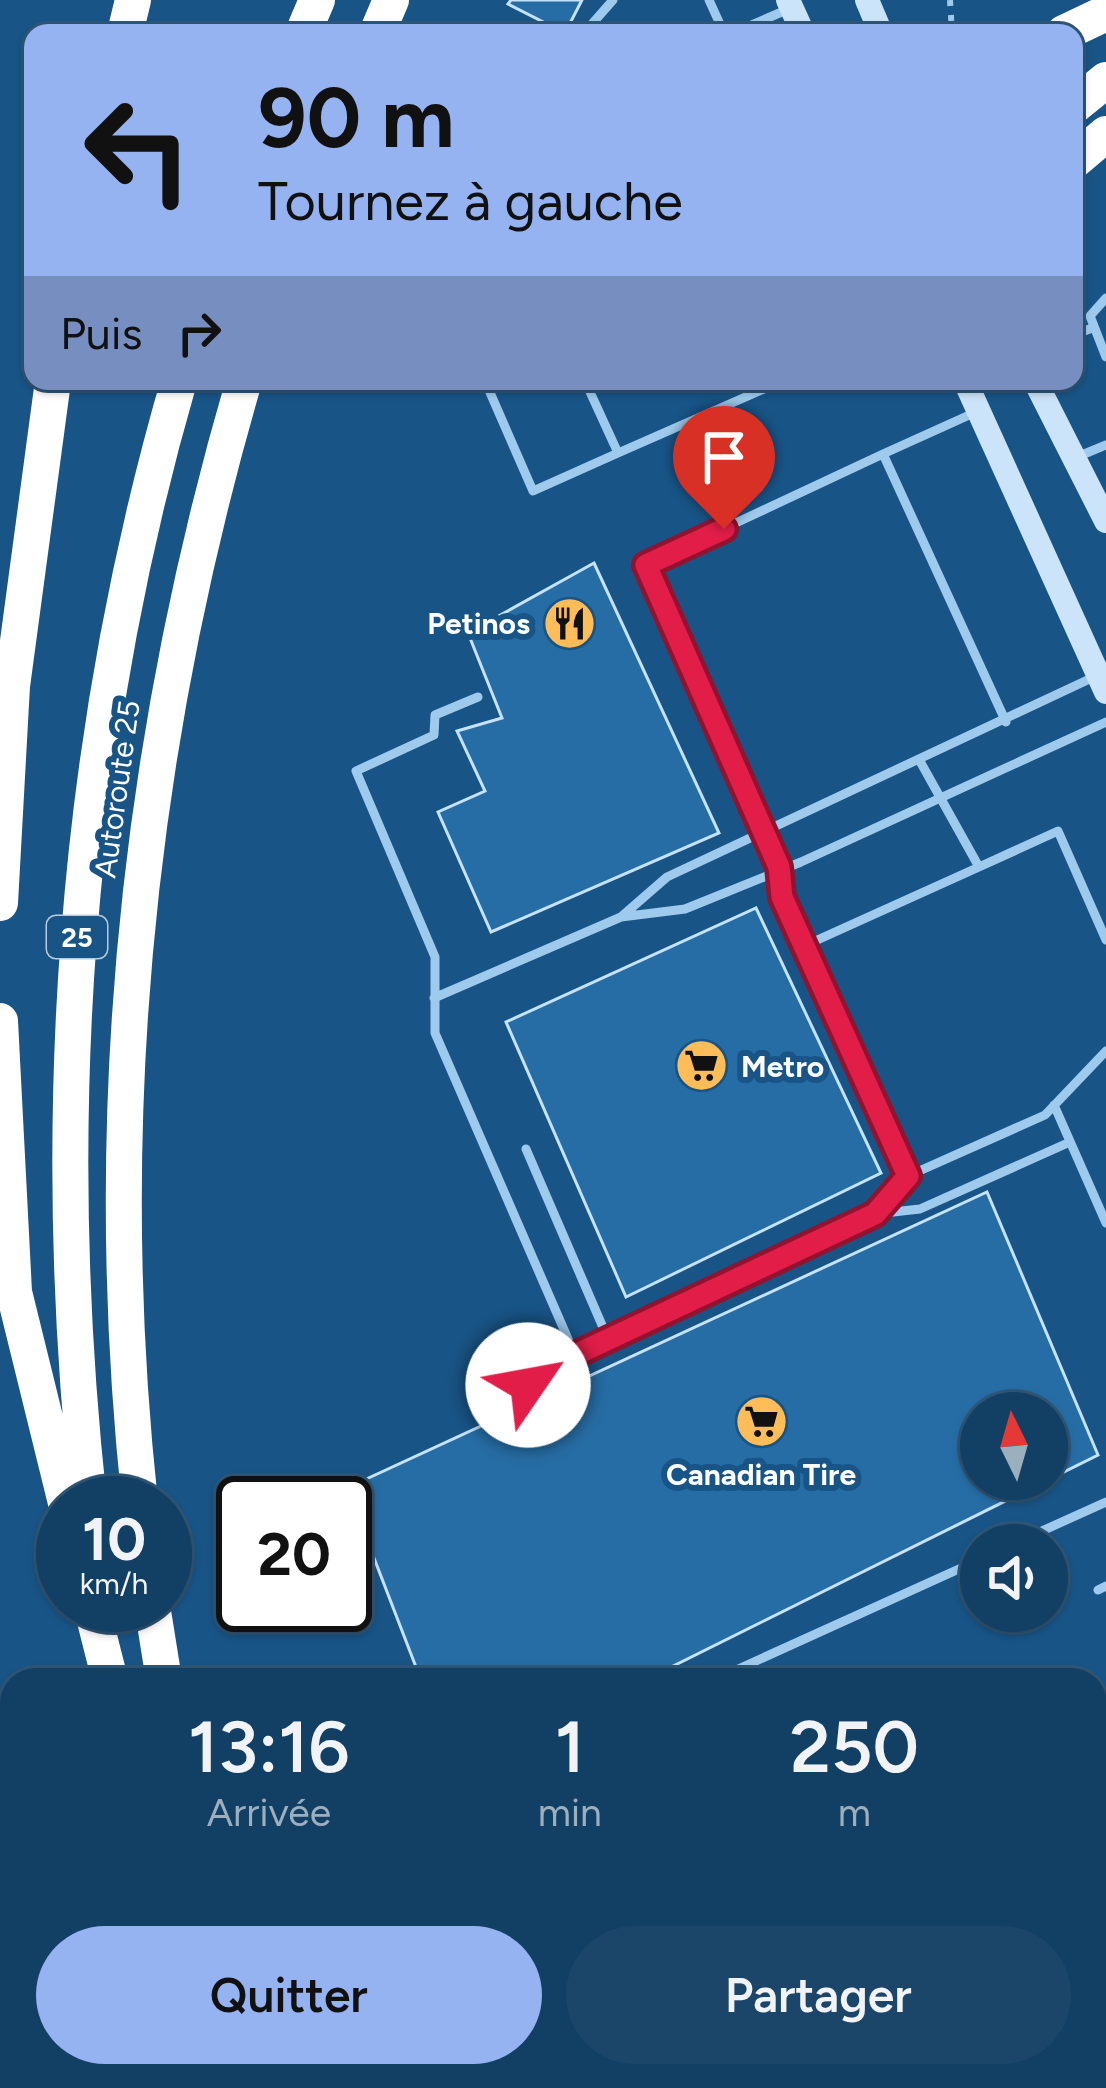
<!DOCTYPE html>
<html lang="fr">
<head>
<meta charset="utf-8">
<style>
  :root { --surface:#123f64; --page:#1b466a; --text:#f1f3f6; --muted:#9cafbf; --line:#315878; --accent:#95b2f1 }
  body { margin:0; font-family:Figtree,sans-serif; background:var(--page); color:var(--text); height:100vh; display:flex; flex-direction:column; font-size:45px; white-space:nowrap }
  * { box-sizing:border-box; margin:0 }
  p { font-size:39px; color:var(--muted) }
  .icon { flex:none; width:66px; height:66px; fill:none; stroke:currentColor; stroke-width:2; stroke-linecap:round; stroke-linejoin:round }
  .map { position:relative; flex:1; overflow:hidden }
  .panel { position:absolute; left:0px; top:1668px; width:1107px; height:420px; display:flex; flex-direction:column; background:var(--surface); border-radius:36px 36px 0 0; box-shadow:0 3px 9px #0004,0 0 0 3px var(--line) }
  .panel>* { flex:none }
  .top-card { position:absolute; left:24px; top:24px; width:1059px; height:366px; border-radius:24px; box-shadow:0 3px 9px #0004,0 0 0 3px var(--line); background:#95b2f1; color:#111; overflow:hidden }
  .needle { width:78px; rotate:355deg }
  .buttons { position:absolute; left:960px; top:1392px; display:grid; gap:24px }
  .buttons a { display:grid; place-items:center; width:108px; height:108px; border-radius:50%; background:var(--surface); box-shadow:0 3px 9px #0004,0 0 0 3px var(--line); font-size:60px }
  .speed { position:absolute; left:36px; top:1476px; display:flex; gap:24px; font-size:60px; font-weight:700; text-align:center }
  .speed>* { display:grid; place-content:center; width:156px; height:156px; border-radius:50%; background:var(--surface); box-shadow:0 3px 9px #0004,0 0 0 3px var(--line); line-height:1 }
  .speed small { font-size:30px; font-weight:400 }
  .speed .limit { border:6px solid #111; border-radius:18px; background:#fff; color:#111 }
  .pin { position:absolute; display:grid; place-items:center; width:102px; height:102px; color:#fff; margin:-123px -51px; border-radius:50% 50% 50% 0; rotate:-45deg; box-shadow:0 0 12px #0007 }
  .pin .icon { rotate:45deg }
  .me { position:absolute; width:132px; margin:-66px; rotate:57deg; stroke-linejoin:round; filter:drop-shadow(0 0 9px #0008) }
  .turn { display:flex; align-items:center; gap:42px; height:252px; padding:0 36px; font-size:54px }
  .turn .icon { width:156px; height:156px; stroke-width:2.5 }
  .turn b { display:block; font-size:84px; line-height:102px }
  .then { display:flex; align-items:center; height:114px; padding:0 36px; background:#0003; gap:24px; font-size:45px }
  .eta { display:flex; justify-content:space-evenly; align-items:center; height:204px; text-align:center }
  .eta b { font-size:72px; font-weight:600; line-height:84px }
  .primary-button { display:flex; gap:24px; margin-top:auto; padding:24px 36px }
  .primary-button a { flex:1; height:138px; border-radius:72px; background:var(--accent); color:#111; font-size:48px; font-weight:600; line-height:138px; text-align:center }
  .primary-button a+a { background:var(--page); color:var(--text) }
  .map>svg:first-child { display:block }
  .green { fill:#2168a0 }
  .building { fill:#266da5; stroke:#c4e2f9; stroke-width:3; fill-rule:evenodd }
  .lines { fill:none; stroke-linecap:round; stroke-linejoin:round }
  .path { stroke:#9ecbed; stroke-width:6; stroke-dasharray:6 9; stroke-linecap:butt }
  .lane { stroke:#9ecbed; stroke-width:9 }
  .street { stroke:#9ecbed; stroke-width:12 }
  .secondary { stroke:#cbe4f9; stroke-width:24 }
  .highway { stroke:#fff; stroke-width:36 }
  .route-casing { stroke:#92132f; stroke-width:30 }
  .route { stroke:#e11d48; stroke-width:21 }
  .labels { text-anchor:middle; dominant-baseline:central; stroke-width:12; stroke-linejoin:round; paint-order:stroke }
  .shield { fill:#185486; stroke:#baccdb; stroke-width:3 }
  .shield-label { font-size:27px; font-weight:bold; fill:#fff }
  .poi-label { font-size:30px; font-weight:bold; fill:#fff; stroke:#185486; text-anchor:end }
  .street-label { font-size:30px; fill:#fff; stroke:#185486 }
</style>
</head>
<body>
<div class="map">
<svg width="1106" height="2088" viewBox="0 0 1106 2088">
  <rect width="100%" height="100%" fill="#185486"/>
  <path class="green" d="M1095,2054L1106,2061V2088H640L658,2076H1095Z"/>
  <path class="building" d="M511,0H582L565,33L508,4Z
    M594,563L719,833L491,932L438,812L485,791L457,731L502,718L468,633Z
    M756,908L881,1173L626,1297L506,1022Z
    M987,1192L1098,1455L645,1680H421L347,1488ZM981,1413H1047V1479H981Z"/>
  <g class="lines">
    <path class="path" d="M950,0L952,33"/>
    <path class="lane" d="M709,0L724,33
      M584,33L613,0
      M733,33L791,8
      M1106,298L1090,316L1106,357
      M1074,335L1092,328
      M485,381L533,491L618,453
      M585,381L618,453L782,381
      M657,381L686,387L700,381
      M976,412L883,454L1006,722
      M883,454L646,565L779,867L782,897L908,1176L1045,1115L1106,1051
      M1077,457L1106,445
      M478,697L435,715L434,735L356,771L435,957V1033L575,1355L875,1214L920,1209L1070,1142
      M979,867L1058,831L1106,940
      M621,917L667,877L1096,676
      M804,946L979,867L921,763
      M434,998L621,917L685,909L801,862L1106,722
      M1054,1105L1106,1223
      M526,1149L608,1339
      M875,1214L908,1176
      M488,1403L569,1367L575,1355
      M1011,1545L1106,1502
      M1098,1590L1106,1586
      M714,1680L981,1559
      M1095,1833H1106"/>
    <path class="street" d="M0,2045L9,2088"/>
    <path class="secondary" d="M788,0L803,33
      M867,0L881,33
      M965,381L1106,692
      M1035,381L1106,521"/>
    <path class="highway" d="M125,33L133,0
      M303,33L317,0
      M377,33L391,0
      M1064,33L1106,13
      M1074,106L1106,80
      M1074,161L1106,134
      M0,903L12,686L53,381
      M0,1021L14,1292L66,1503
      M89,1503C48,1126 73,746 179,381
      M140,1503C99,1123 137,747 244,381
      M91,1605L110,1680
      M152,1605L164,1680
      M1095,2030L1106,2035
      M187,2076L189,2088
      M244,2076L246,2088
      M600,2088L614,2076"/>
  </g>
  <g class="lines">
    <defs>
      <path id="route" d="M528,1385L569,1367L575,1355L875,1214L908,1176L782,897L779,867L646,565L724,529"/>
    </defs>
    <use href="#route" class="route-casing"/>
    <use href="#route" class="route"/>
  </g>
  <defs>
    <symbol id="restaurant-disc" viewBox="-11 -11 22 22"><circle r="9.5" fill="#ffbd5a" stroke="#185486"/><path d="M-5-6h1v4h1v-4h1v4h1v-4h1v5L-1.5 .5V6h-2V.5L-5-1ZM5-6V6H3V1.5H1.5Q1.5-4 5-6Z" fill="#111"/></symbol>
    <symbol id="supermarket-disc" viewBox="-11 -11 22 22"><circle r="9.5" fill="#ffbd5a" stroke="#185486"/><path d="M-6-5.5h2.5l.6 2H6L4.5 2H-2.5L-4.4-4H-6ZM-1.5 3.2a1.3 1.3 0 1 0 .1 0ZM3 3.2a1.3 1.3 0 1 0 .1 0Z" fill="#111"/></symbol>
  </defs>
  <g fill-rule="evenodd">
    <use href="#restaurant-disc" x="540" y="594" width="59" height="59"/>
    <use href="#supermarket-disc" x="672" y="1036" width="59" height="59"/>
    <use href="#supermarket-disc" x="732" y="1392" width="59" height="59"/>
  </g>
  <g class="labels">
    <rect class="shield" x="47" y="916" width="60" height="42" rx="9"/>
    <g class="shield-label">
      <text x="77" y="937">25</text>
    </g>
    <g class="poi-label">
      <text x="530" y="623">Petinos</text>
      <text x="741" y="1066" text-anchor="start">Metro</text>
      <text x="761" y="1474" text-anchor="middle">Canadian Tire</text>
    </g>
    <g class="street-label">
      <text transform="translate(117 789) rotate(-82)">Autoroute 25</text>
    </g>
  </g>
</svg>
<div class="buttons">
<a><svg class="needle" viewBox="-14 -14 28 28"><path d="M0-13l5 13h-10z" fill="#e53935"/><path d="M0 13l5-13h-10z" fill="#9cafbf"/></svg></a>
<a><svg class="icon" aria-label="sound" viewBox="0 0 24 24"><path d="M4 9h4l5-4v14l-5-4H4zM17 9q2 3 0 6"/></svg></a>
</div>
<div class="speed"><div>10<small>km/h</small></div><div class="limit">20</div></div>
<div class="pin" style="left:724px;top:529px;background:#d93025"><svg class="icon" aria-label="arrive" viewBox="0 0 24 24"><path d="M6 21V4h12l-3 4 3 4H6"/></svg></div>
<svg class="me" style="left:528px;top:1385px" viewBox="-20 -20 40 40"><circle r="19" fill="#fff"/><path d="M0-13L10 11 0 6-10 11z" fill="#e11d48"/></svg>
<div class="top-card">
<div class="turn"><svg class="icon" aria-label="left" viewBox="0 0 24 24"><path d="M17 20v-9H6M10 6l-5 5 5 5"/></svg><div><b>90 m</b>Tournez à gauche</div></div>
<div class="then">Puis<svg class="icon" aria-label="right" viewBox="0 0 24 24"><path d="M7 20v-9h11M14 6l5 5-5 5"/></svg></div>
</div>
<section class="panel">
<div class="eta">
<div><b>13:16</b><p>Arrivée</p></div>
<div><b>1</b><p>min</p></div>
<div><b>250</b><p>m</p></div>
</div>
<div class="primary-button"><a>Quitter</a><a>Partager</a></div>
</section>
</div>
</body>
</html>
